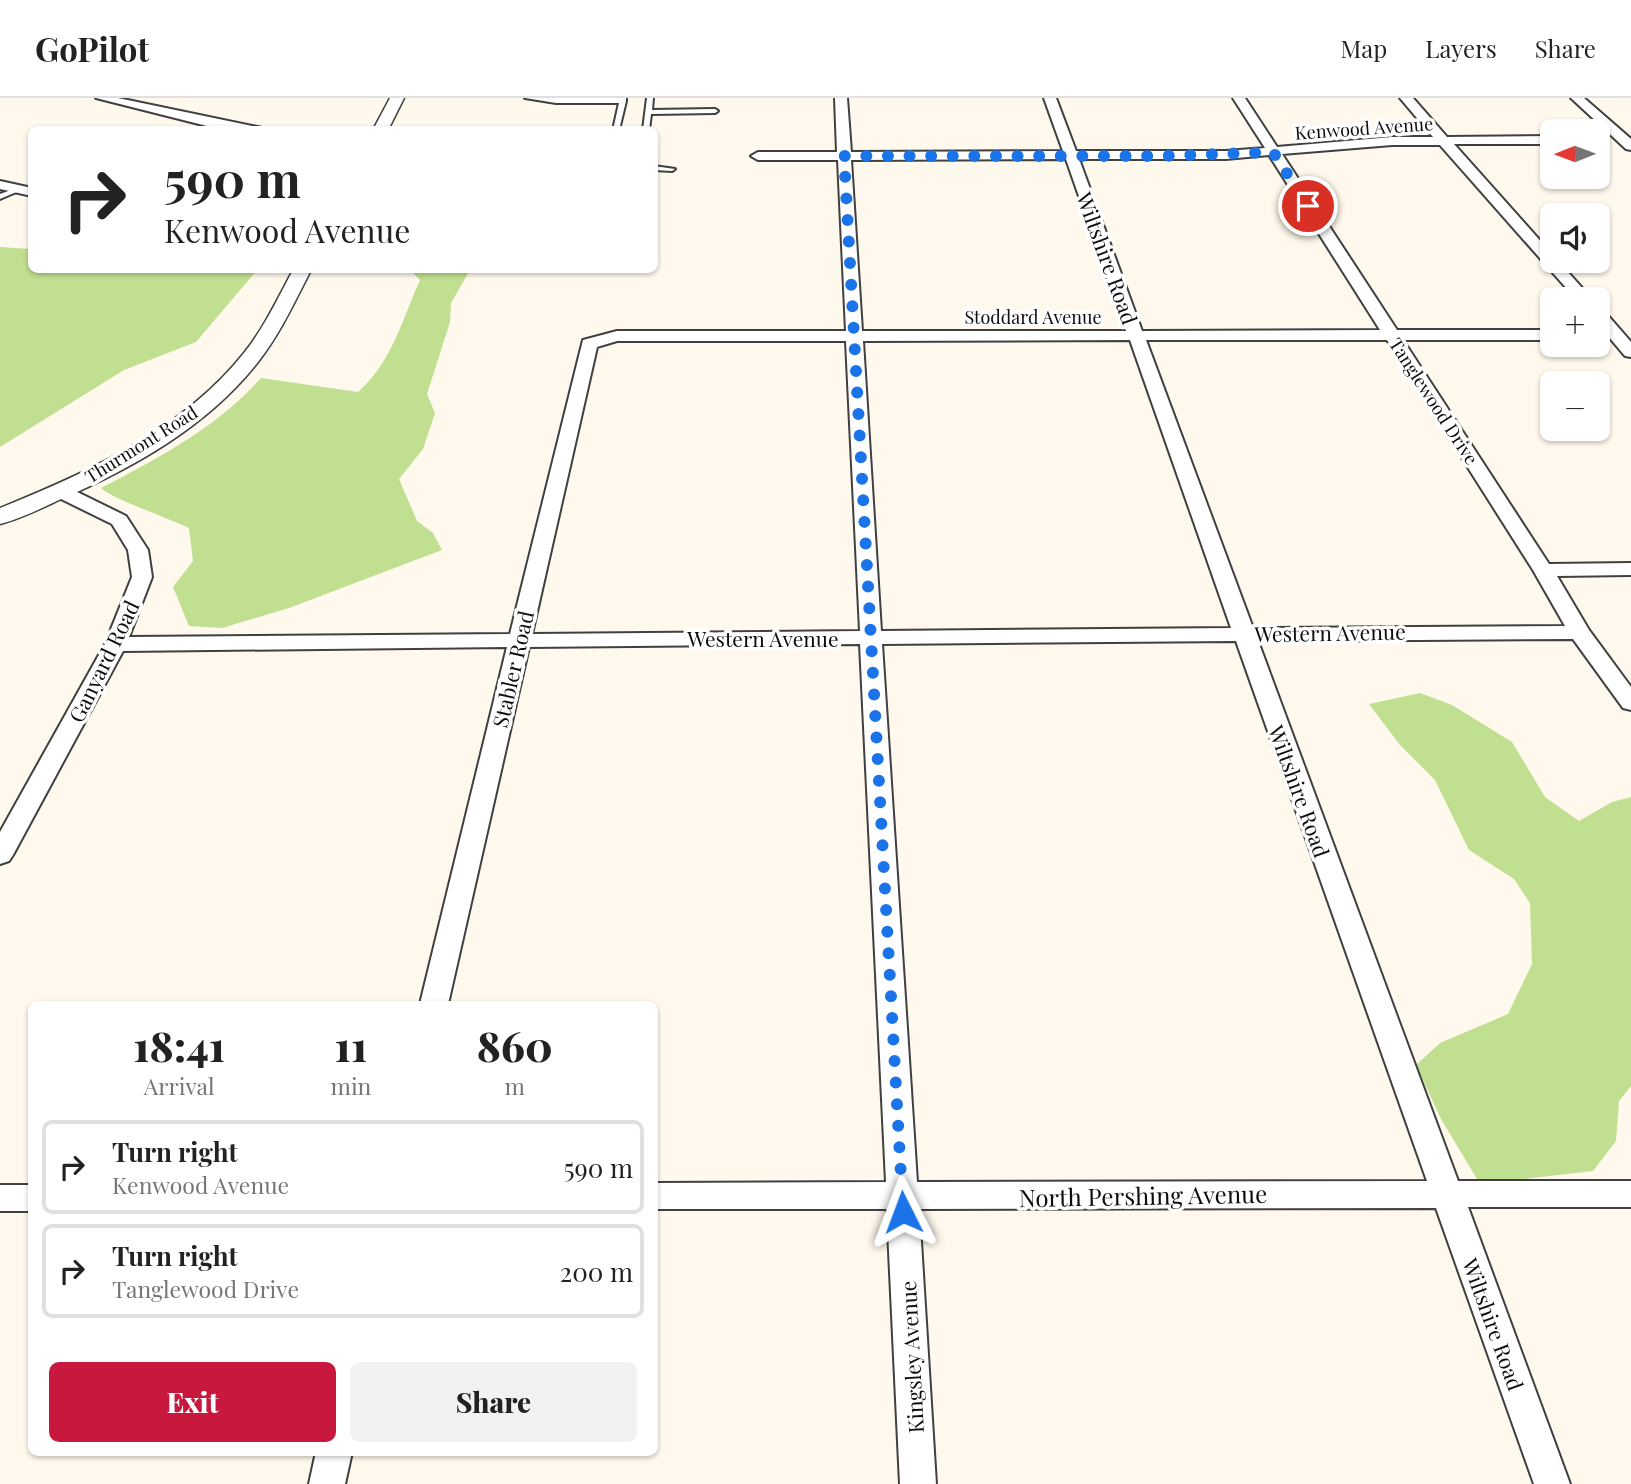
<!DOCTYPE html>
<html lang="en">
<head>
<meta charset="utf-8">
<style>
  :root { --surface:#fff; --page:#f2f2f2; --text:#222; --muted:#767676; --line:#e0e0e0; --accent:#c9183e }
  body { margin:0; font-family:"Playfair Display",serif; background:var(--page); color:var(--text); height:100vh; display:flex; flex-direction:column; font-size:26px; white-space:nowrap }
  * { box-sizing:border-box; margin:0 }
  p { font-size:23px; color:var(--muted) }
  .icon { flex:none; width:38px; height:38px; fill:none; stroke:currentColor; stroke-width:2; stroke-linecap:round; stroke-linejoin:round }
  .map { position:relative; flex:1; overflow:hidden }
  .sheet { position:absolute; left:28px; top:903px; width:630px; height:455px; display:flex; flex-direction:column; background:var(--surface); border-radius:10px; box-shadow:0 2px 5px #0004 }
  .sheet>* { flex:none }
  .banner { position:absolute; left:28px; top:28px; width:630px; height:147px; border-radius:10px; box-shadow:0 2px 5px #0004; background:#fff; color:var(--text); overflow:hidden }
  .needle { width:46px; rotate:269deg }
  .fabs { position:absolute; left:1540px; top:21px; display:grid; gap:14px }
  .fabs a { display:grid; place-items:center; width:70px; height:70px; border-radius:10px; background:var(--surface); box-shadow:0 2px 5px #0004; font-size:35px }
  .pin { position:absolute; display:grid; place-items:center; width:60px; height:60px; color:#fff; margin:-30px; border:4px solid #fff; border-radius:50%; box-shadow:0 2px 7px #0007 }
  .me { position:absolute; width:77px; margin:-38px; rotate:357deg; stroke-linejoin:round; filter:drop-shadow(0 0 5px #0008) }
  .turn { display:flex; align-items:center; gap:24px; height:147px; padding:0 21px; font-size:32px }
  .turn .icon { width:91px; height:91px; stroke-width:2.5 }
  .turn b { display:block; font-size:49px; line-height:60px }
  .eta { display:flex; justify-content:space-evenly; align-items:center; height:119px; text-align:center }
  .eta b { font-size:42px; font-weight:800; line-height:49px }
  .cta { display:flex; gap:14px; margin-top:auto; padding:14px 21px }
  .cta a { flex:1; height:80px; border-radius:10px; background:var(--accent); color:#fff; font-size:28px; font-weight:800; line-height:80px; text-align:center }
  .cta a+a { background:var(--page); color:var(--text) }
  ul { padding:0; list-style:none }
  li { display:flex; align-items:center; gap:21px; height:94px; margin:0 14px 10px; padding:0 7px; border:4px solid var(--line); border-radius:10px }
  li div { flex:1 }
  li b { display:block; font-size:26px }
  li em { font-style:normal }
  header { display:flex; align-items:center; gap:42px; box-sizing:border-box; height:98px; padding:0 35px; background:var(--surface); border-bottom:2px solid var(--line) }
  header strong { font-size:33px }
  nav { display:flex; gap:38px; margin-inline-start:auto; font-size:24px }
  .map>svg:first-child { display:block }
  .forest { fill:#c1df90 }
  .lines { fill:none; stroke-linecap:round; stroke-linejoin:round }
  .service-casing { stroke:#404040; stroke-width:4 }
  .minor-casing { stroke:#404040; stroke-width:4 }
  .tertiary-casing { stroke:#404040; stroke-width:3 }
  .service { fill:#fff; fill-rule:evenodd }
  .minor { fill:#fff; fill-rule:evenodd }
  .tertiary { fill:#fff; fill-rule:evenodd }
  .route { stroke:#1a73e8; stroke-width:12; stroke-dasharray:0 21.6 }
  .labels { text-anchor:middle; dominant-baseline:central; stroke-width:7; stroke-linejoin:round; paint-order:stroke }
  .far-street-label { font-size:18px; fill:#0d0d0d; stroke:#fff }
  .street-label { font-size:21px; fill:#0d0d0d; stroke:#fff }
  .near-street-label { font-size:24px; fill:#0d0d0d; stroke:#fff }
</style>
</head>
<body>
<header>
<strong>GoPilot</strong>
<nav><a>Map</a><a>Layers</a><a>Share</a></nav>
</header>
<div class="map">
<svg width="1631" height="1386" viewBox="0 0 1631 1386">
  <rect width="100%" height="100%" fill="#fff8ec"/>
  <path class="forest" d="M0,149L31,151L32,172H257L196,244L124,272L0,349Z
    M415,172H470L451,205L450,224L427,296L435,315L423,351L399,381L417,423L433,435L442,452L289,510L222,530L189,528L173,489L193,463L189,430C169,420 114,402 101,390C160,359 216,330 261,280L358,294C392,264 402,222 420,182L411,173Z
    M1420,595L1452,607L1512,644L1545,699L1579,723L1612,704L1631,699V988L1619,1003L1616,1043L1593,1073L1480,1086L1441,1021L1416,967L1440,945L1508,916L1532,866L1530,805L1514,781L1469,752L1435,682L1400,647L1369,606Z"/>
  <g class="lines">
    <defs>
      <path id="service" d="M525,0H626V3L619,32H613L619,5H556Z
        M647,0H653L652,12L715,11L718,13L715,15L651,16L649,32H643Z
        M654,68L675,71L672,73L654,72Z
        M19,89L21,90V92L0,101V96Z"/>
      <path id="minor" d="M96,0H118L272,32H234L207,28Z
        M835,0H847L851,54L1063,53L1044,0H1056L1076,53H1226L1265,50L1233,0H1245L1277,49L1392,39H1433L1400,0H1413L1447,39L1552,38V46H1454L1552,156V163H1558L1592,201H1576L1440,47H1392L1282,56L1397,232H1552V242H1403L1549,466L1631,465V477L1557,478L1589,532L1631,589V612L1623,610L1573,541L1258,543L1458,1083H1631V1109H1468L1570,1386H1534L1436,1110L919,1111L936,1386H900L887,1111H654V1085L886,1084L860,546L529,549L448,906H420L507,549L123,553L13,757L9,763L0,766V734L105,546L132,479L128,452L112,426L55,398L52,394L55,390H69L126,418L148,452L152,479L129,539L510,536L583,242L617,233H846L838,62H758L751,58L758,54H837ZM1269,57L1380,232L1142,233L1079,61H1226ZM1066,61L1126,233H862L851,62ZM1130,242L1231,530L881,533L863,243ZM1146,242H1387L1533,472L1565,528L1253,530ZM617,243H846L860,533L532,536L597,249ZM1236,543L1427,1083L917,1084L882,546Z
        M1571,0H1584L1631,41V52L1626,51Z
        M0,83L32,90V98L0,91Z
        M1598,211L1604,213L1631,244V259L1625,258L1598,226Z
        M0,1087H32V1113H0Z
        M316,1354H352L345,1386H309Z"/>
      <path id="tertiary" d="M390,0H404L388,32H373Z
        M293,172H311C295,203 280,236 258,264C207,329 133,370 59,402C40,411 20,421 0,426V410C89,374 183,332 244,255C264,230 278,200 293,172Z"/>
    </defs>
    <use href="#service" class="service-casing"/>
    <use href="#minor" class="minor-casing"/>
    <use href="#tertiary" class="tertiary-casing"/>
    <use href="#service" class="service"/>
    <use href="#minor" class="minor"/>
    <use href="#tertiary" class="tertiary"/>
  </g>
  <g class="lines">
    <path class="route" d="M903,1114L844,58H1161L1273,54L1308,108"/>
  </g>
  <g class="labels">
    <g class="far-street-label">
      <text transform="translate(1364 30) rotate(-4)">Kenwood Avenue</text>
      <text x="1033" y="219">Stoddard Avenue</text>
      <text transform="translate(1434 303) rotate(57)">Tanglewood Drive</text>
      <text transform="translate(141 346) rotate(-32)">Thurmont Road</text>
    </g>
    <g class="street-label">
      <text transform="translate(1108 160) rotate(70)">Wiltshire Road</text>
      <text transform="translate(1330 534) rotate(-1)">Western Avenue</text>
      <text x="763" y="540">Western Avenue</text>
      <text transform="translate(103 563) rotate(-64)">Ganyard Road</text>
      <text transform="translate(512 571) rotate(-77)">Stabler Road</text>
      <text transform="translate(1300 693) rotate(70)">Wiltshire Road</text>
      <text transform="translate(1494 1226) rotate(70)">Wiltshire Road</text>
      <text transform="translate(911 1259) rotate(-93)">Kingsley Avenue</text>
    </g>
    <g class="near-street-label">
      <text transform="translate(1143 1097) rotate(-1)">North Pershing Avenue</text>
    </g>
  </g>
</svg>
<div class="fabs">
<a><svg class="needle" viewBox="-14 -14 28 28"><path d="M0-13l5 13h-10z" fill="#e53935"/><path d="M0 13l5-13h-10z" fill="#767676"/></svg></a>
<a><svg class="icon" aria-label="sound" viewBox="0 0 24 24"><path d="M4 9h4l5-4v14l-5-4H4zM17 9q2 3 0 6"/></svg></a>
<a>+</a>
<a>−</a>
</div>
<div class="pin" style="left:1308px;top:108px;background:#d93025"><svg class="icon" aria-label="arrive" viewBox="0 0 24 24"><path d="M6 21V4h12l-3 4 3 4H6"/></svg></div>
<svg class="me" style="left:903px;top:1114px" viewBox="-20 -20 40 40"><path d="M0-17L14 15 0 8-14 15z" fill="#1a73e8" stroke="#fff" stroke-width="4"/></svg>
<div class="banner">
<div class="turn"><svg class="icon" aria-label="right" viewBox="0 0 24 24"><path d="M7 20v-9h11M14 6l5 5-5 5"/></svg><div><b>590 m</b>Kenwood Avenue</div></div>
</div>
<section class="sheet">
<div class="eta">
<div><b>18:41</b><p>Arrival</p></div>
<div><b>11</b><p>min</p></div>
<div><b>860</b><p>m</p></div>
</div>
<ul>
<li><svg class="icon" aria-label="right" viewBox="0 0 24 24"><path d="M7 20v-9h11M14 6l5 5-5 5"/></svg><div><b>Turn right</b><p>Kenwood Avenue</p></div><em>590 m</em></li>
<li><svg class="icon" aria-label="right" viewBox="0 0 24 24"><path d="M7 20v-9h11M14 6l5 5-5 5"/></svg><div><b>Turn right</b><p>Tanglewood Drive</p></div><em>200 m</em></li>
</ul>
<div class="cta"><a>Exit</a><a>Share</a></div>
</section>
</div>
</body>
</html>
